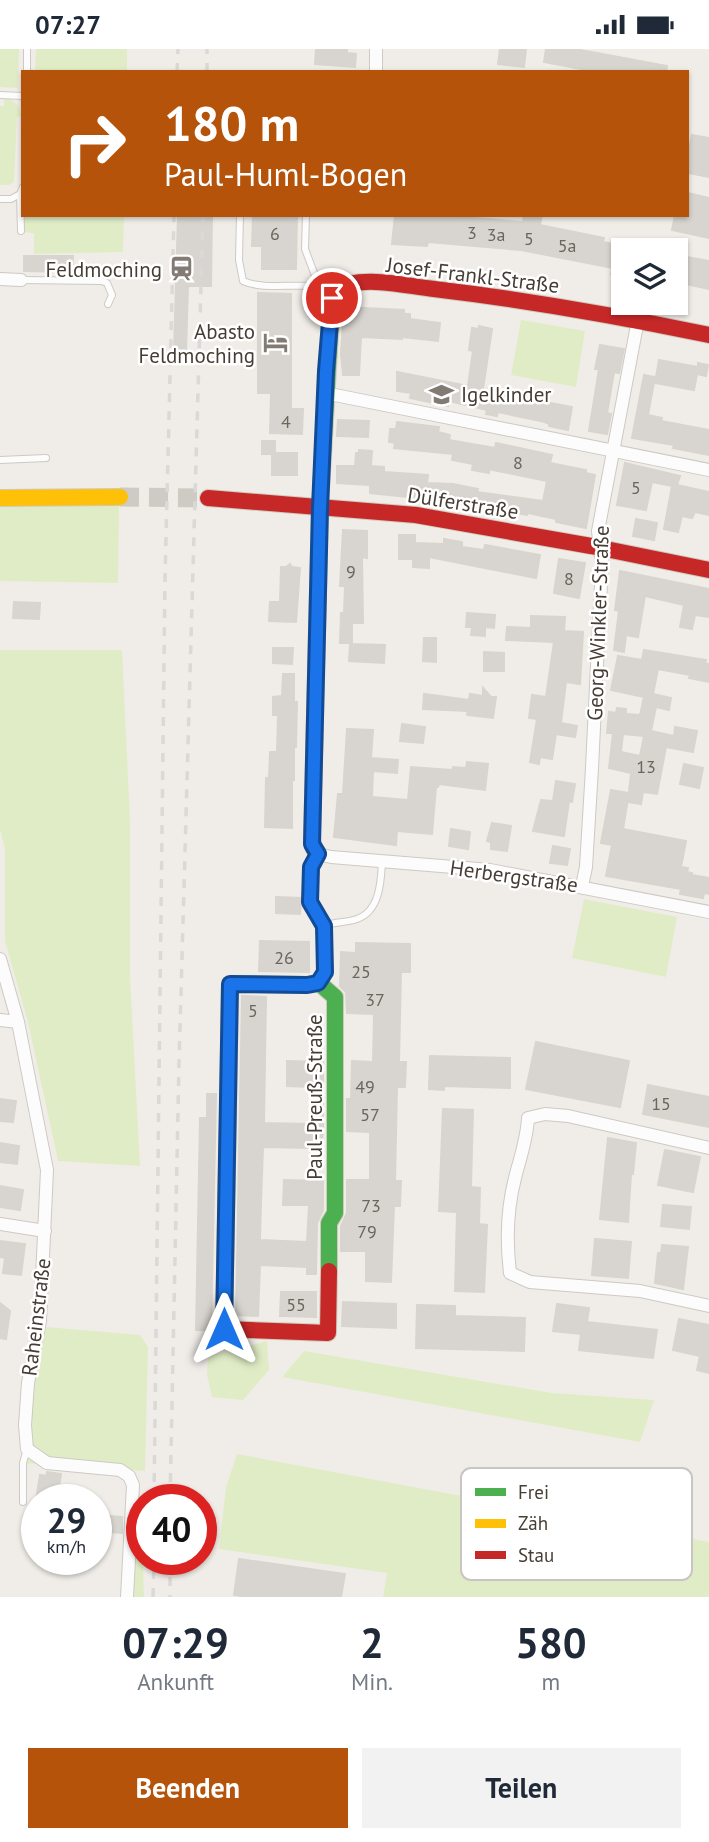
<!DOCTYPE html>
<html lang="de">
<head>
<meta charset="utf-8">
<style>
  :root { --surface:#fff; --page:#f2f2f3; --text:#1f2937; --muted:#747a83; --accent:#b45309 }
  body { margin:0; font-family:"PT Sans",sans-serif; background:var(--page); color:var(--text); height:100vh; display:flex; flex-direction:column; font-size:26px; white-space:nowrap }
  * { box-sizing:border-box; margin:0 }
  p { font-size:23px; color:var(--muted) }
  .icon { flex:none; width:38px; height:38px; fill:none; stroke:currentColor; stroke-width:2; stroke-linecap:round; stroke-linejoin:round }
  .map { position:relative; height:1548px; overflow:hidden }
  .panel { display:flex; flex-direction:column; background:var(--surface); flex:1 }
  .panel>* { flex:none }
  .banner { position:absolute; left:21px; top:21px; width:668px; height:147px; border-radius:0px; box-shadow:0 2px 5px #0004; background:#b45309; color:#fff; overflow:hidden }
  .tools { position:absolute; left:611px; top:189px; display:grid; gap:14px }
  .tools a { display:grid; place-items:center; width:77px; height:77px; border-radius:0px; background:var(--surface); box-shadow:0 2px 5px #0004; font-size:35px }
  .speed { position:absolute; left:21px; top:1435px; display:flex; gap:14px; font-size:35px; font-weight:700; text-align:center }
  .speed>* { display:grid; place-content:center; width:91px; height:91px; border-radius:50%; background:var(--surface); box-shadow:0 2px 5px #0004; line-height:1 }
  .speed small { font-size:18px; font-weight:400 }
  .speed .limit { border:10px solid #d22; background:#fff; color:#111 }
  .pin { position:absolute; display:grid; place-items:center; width:60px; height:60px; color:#fff; margin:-30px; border:4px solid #fff; border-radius:50%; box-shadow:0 2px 7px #0007 }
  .me { position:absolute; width:77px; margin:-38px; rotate:0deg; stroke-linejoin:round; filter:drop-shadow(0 0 5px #0008) }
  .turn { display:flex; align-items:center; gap:24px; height:147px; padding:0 28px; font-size:32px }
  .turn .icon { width:91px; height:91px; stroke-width:2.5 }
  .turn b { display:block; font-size:49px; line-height:60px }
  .eta { display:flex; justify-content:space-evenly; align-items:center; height:119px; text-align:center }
  .eta b { font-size:42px; font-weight:700; line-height:49px }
  .action { display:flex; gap:14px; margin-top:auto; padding:14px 28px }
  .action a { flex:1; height:80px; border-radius:0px; background:var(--accent); color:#fff; font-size:28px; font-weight:700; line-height:80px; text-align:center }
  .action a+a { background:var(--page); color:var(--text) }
  .status { display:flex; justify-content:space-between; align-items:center; height:49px; padding:0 35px; background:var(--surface); direction:ltr }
  .status svg { height:19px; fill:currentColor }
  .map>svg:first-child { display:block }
  .green { fill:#e0ecc6 }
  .building { fill:#d8d4cf; stroke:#d8d4ce; stroke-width:2; fill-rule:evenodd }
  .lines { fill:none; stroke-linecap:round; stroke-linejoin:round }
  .secondary-tunnel { stroke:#cecac4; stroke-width:19; stroke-dasharray:19 10; stroke-linecap:butt }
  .lane-casing { stroke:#cdc9c4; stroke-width:8 }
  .street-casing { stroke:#cdc9c4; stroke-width:14 }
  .fast-casing { stroke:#d0cabe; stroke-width:18 }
  .slow-casing { stroke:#d0cabe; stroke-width:18 }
  .jam-casing { stroke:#d0cabe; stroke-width:18 }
  .lane { stroke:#fdfcfc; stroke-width:6 }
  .street { stroke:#fdfcfc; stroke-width:12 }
  .fast { stroke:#4caf50; stroke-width:16 }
  .slow { stroke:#ffc107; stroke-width:16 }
  .jam { stroke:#c62828; stroke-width:16 }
  .rail { stroke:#d9d9d8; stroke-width:3.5; stroke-dasharray:9 9; stroke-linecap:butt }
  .route-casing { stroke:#114b97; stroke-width:18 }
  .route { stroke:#1a73e8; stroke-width:12 }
  .labels { text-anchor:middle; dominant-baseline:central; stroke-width:5; stroke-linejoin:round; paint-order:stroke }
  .number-label { font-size:18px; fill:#6c655c }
  .poi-label { font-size:21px; fill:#463e34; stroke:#fff; text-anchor:end }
  .street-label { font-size:21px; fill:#463e34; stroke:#fff }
  .key { fill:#fff; stroke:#c8c5c2; stroke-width:2 }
  .key-label { font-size:19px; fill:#463e34 }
</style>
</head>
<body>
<div class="status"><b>07:27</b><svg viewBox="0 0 49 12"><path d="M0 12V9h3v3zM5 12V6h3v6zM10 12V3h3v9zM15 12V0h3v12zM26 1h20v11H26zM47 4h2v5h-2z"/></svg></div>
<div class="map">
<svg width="709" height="1548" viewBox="0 0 709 1548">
  <rect width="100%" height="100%" fill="#f0ede8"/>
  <path class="green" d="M0,0H19L18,39L0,38Z
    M36,0H127V23H35Z
    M4,49C15,51 20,56 21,67L17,68L14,133L9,136H0V57H4Z
    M24,166H124L123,203L34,205V184L24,183Z
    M521,271L585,282L576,338L511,326Z
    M119,453L118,534L0,532V457Z
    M0,601H122L130,772V927L140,1117L58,1112L28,973L5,892V800L0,781Z
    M584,850L677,868L666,928L572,909Z
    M46,1278L140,1286L148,1298L145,1422L20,1414L26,1394L35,1290Z
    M267,1292L269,1321L243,1351L212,1348L207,1326L208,1307Z
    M304,1302L552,1344L654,1351L640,1393L282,1328Z
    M237,1405L709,1493V1548H383L387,1524L219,1500L226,1438Z
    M142,1486L144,1548H124L126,1490Z"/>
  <path class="building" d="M316,0H347V4L356,5L355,18L315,15Z
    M500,0H526L524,18L498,15Z
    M546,0H574L597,4L667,17L666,23H581V20L544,13Z
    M692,86L709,89V128L688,124V106Z
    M688,144L709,149V189L672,181L675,166H688Z
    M178,166H212L211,237H188L186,303H174Z
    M253,166H297L296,220H262V197H252Z
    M395,166H438L523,173L524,166H542L540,176L604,189L603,193L618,196L619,193L623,194V228L611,225L613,219L521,201L428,193L427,197L392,195Z
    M676,206L709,212V240L676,233Z
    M24,207H73L72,223L24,222Z
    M258,244L291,245V360H303L302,385L270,384L271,344H258Z
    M344,258L404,261V265H410V270L440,274L438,292L402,288V290L361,288L359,326H343L341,305Z
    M479,277L492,280L483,340L507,344L508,340L546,348L545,353L572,358L568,381L549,377V375L545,373L498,363L497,367L486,365L487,361L449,352L448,357L410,349L411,344L397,342V323L468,337L473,302L469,301L472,279L479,280Z
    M600,296L624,300L619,324L614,323L607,364L611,365L607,385L589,382L599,320H595Z
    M659,311L698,318V314L708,316L706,327L697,325L694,341L655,334Z
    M644,326L655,328L648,366L662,369L661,372L709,381V406L673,399L674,396L632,389Z
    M338,371L369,372L368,388L337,387Z
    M397,373L439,378L438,383L450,386L449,391L495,399L496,394L552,406L550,414L586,421V424L595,426L586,479L556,473V470L528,464L527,466L447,452L370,444V436L337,434V417H355L356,404H359V401L372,402L371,417L384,418V423L428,426L427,434L453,435L478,440L477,443L543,452L547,432L493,421L489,420V424L472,421L473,415L452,411L453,405L394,399L395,394L389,393L390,380H396Z
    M262,392H275V404H297V426H272V405H262Z
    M625,414L680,427L677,436L709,443V466L695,463L692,469L682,467L678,483L664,480L672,437L652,433L646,461L617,456Z
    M636,470L657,474L654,491L633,487Z
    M343,481L367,482V509L362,508L363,574H352V594H340L341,564H344L345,537H340Z
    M399,486H415V494L444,495V490L462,493V498L484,501L485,496L540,506L536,529L429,508V519L413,518V510H399Z
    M559,510L585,514L579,549L554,544Z
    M290,515L292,518L300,519L296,573L269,572L270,553H280L281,518H286Z
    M620,522L709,540V568L695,566L692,580L680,578L684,556L645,547L638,588L626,586L624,603L614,601L619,562L615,561Z
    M14,553L40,554L39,570L13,569Z
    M467,564L495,566L494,579L485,578V587L471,586L472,578H466Z
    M531,567L565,568L564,582L583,583L580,635L566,633L561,674L577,677L575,688L556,685L552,710L540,708L539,715L530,713L537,670L529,669L532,646L546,648L554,593L506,591L507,578L531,579Z
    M424,589H436V613L423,612Z
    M350,595L385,596L384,614L349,612Z
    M273,599H293L292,615L273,614Z
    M644,601L706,611L705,614L709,615V633L689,629L690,626L658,620L653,645L671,649L669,661L656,658L651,682L674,687L675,678L697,682L693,703L666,698L657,745L643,743L641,755L628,753L631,724L609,719L613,684H607L609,663L616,664L617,659L626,660V665L640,666L644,648L611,641L618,607L642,611ZM623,685L644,687L640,707L621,703Z
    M484,603L504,604V622H484Z
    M283,625H294V653H297L296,698H294V731H292V779L265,778L266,729H269L270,703H277L278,666H273V648L282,647Z
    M483,639L491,648H496L493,669L467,666L468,662L423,660L424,645L469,651L470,645L483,647Z
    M402,675L425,678L423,694L400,692Z
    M347,680L373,681L371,709L398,711L397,724L373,722L372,748L408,751L411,718L452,721L453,718L466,719L467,713L488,715L485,741L439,735L438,738H436L432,785L397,782L396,796L334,788L338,745H343Z
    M684,715L703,719L699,739L680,735Z
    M556,732L575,735L572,753L569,752L564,787L533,782L541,751L553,752Z
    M611,741L629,744L623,780L686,792L681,818L688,819L687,823L692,824V826L709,829V845L704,844L703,849L680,845L681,840L606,827L612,796L601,794Z
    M492,774L511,777L507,802L491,800V793L487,792Z
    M451,780L470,783L468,800L449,797Z
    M553,797L570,800L567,816L550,814Z
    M276,848L301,849L300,865L276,864Z
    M260,892L309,893V923L259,922Z
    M356,894L410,895V923H401L399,1013H406L405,1038H397L395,1132H401L400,1157H394L391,1233L366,1232V1202H341V1177L347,1164V1131H370V1083L347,1082V1050H351L352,1012L373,1013L374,965L347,964L346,943L340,937L341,903L356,904Z
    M242,947L266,948L264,1074L311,1075L312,1038L287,1037V1012L323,1013V1082L320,1107L310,1106V1099L263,1098L261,1154L260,1191L307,1193L309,1156H283L284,1131L323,1132V1161L317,1174L316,1225H307V1218L260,1216L258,1267L236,1266Z
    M536,993L629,1012L620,1058L526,1040Z
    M430,1007L510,1009V1039L444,1037V1041L429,1040Z
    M648,1036L709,1048V1078L643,1065Z
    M207,1045H216L211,1281H196L200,1069H207Z
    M0,1050L16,1052L13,1073L0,1072Z
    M443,1060L473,1061L471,1138L480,1139L479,1175L487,1176L484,1243L455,1242L457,1163L439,1162Z
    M608,1089L636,1094L633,1125H631L628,1173L600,1170Z
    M0,1094L19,1097L17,1115L0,1113Z
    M665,1101L700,1108L693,1143L658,1136Z
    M0,1137L23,1141L20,1161L0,1158Z
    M663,1156L691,1158L689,1180L661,1177Z
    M595,1190L631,1193L628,1229L592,1226Z
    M0,1192L25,1195L21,1226L3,1224L5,1209L0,1208Z
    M662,1196L688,1198L683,1240L655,1234L658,1204H661Z
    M281,1243H316V1268L280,1267Z
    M343,1253L396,1255V1279L342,1277Z
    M0,1254L10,1262L6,1290L0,1289Z
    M557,1255L589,1259L587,1273L657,1281L653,1309L579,1301L581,1285L553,1282Z
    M417,1256L455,1257V1267L525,1269L524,1302L416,1299Z
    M679,1270L709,1276V1324L697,1321L700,1307L673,1301Z
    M47,1423L61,1425L57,1451H36L40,1426L46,1427Z
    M96,1466L122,1468V1484L96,1482Z
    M239,1510L345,1525L341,1548H249L234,1546Z"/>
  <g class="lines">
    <path class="secondary-tunnel" d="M120,448L208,449"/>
    <defs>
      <path id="lane" d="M27,23V0
        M0,46L23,47
        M0,150H11L20,145
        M240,166L239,211L243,232C267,243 308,231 336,241
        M306,166L305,200L319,237
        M21,182L20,145L23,138
        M21,231L102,232L107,234L112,246L108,255
        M0,411L46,409
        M325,877C336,872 346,874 357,870C380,862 381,832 382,813
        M23,1453V1414L27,1400"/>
      <path id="street" d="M376,23V0
        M0,230L21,231
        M325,344L709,421
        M582,837L586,818L592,719L602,514L598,482L638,271
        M0,910L18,973L47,1121L40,1272L28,1334L25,1376L27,1400L47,1414L120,1421L129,1427L133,1436L127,1548
        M319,934L325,923V877L310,853L311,818L318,805L331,808L490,821L709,863
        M0,971L18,973
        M709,1099L568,1067L545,1065L528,1069C527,1090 520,1109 515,1129C507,1160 506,1191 510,1224L530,1233L640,1242L709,1257
        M0,1175L45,1182"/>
      <path id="fast" d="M318,805L314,800L312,790L320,459L332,249L349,235
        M319,934L335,948V1164L329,1174V1222"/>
      <path id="slow" d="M0,449L120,448
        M228,1067L230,935L307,936L319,934"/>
      <path id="jam" d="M349,235C376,229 407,237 434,240C527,251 618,267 709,286
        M208,449L416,466L591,497L709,521
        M228,1067L224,1280L328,1284L329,1222"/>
    </defs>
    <use href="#lane" class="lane-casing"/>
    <use href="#street" class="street-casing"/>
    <use href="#fast" class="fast-casing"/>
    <use href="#slow" class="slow-casing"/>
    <use href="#jam" class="jam-casing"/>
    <use href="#lane" class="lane"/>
    <use href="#street" class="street"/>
    <use href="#fast" class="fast"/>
    <use href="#slow" class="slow"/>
    <use href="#jam" class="jam"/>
    <path class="rail" d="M177,23L178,0
      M207,23V0
      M154,1451L165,530L174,166
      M170,1451L179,1015L203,166
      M170,1510V1548
      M153,1548L154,1510"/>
  </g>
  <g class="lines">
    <defs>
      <path id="route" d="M224,1280L230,935L307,936L318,934L325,923L324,877L310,853L311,818L318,805L312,795L320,459L326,322L332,249"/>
    </defs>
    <use href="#route" class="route-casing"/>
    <use href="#route" class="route"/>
  </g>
  <defs>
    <symbol id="station-bare" viewBox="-9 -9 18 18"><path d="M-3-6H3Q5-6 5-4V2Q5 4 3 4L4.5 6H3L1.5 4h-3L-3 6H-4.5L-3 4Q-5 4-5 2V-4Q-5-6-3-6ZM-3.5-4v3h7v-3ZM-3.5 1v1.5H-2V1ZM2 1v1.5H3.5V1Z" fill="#827b73" stroke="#fff" stroke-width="2.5" paint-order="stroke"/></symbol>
    <symbol id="hotel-bare" viewBox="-9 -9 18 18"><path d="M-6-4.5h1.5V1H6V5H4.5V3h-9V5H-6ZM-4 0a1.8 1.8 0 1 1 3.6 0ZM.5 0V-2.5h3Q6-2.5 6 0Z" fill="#827b73" stroke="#fff" stroke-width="2.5" paint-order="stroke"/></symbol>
    <symbol id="school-bare" viewBox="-9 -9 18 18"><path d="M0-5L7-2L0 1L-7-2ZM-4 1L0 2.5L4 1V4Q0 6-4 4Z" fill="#827b73" stroke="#fff" stroke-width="2.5" paint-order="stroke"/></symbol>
  </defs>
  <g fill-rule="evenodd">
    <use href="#station-bare" x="164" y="202" width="35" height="35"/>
    <use href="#hotel-bare" x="258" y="276" width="35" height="35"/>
    <use href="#school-bare" x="424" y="328" width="35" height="35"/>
  </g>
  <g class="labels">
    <g class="number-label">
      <text x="472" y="183">3</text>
      <text x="275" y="184">6</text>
      <text x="496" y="185">3a</text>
      <text x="529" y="189">5</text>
      <text x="567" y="196">5a</text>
      <text x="286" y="372">4</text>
      <text x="518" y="413">8</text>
      <text x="636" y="438">5</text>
      <text x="351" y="522">9</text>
      <text x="569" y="529">8</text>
      <text x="646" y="717">13</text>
      <text x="284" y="908">26</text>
      <text x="361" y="922">25</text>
      <text x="375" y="950">37</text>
      <text x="253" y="961">5</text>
      <text x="365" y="1037">49</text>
      <text x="661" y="1054">15</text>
      <text x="370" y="1065">57</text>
      <text x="371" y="1156">73</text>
      <text x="367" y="1182">79</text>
      <text x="296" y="1255">55</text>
    </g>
    <g class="poi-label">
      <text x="162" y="220">Feldmoching</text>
      <text x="255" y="282">Abasto<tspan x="255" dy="24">Feldmoching</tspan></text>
      <text x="461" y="345" text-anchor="start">Igelkinder</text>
    </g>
    <g class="street-label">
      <text transform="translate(473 226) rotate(7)">Josef-Frankl-Straße</text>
      <text transform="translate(463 454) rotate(9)">Dülferstraße</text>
      <text transform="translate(598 574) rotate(-88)">Georg-Winkler-Straße</text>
      <text transform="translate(514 827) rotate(8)">Herbergstraße</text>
      <text transform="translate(314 1048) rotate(-90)">Paul-Preuß-Straße</text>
      <text transform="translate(36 1268) rotate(-83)">Raheinstraße</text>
    </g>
  </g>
  <rect x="461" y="1419" width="231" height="112" rx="10" class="key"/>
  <rect x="475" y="1439" width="31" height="8" fill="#4caf50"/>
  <rect x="475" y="1470" width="31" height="9" fill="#ffc107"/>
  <rect x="475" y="1502" width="31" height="8" fill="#c62828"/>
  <g class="key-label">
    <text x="518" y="1450">Frei</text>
    <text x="518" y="1481">Zäh</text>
    <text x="518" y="1513">Stau</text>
  </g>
</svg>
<div class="tools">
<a><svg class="icon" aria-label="layers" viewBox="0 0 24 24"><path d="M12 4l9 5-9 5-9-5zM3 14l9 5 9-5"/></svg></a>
</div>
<div class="speed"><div>29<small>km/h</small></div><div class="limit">40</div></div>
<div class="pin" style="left:332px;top:249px;background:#d93025"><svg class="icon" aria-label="arrive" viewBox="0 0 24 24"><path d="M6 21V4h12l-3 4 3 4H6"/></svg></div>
<svg class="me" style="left:224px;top:1280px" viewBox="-20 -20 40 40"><path d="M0-17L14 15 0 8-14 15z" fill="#1a73e8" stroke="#fff" stroke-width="4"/></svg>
<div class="banner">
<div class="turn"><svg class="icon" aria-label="right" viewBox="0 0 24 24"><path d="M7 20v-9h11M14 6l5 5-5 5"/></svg><div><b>180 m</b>Paul-Huml-Bogen</div></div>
</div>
</div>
<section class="panel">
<div class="eta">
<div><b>07:29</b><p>Ankunft</p></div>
<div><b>2</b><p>Min.</p></div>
<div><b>580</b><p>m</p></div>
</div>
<div class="action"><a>Beenden</a><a>Teilen</a></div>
</section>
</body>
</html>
